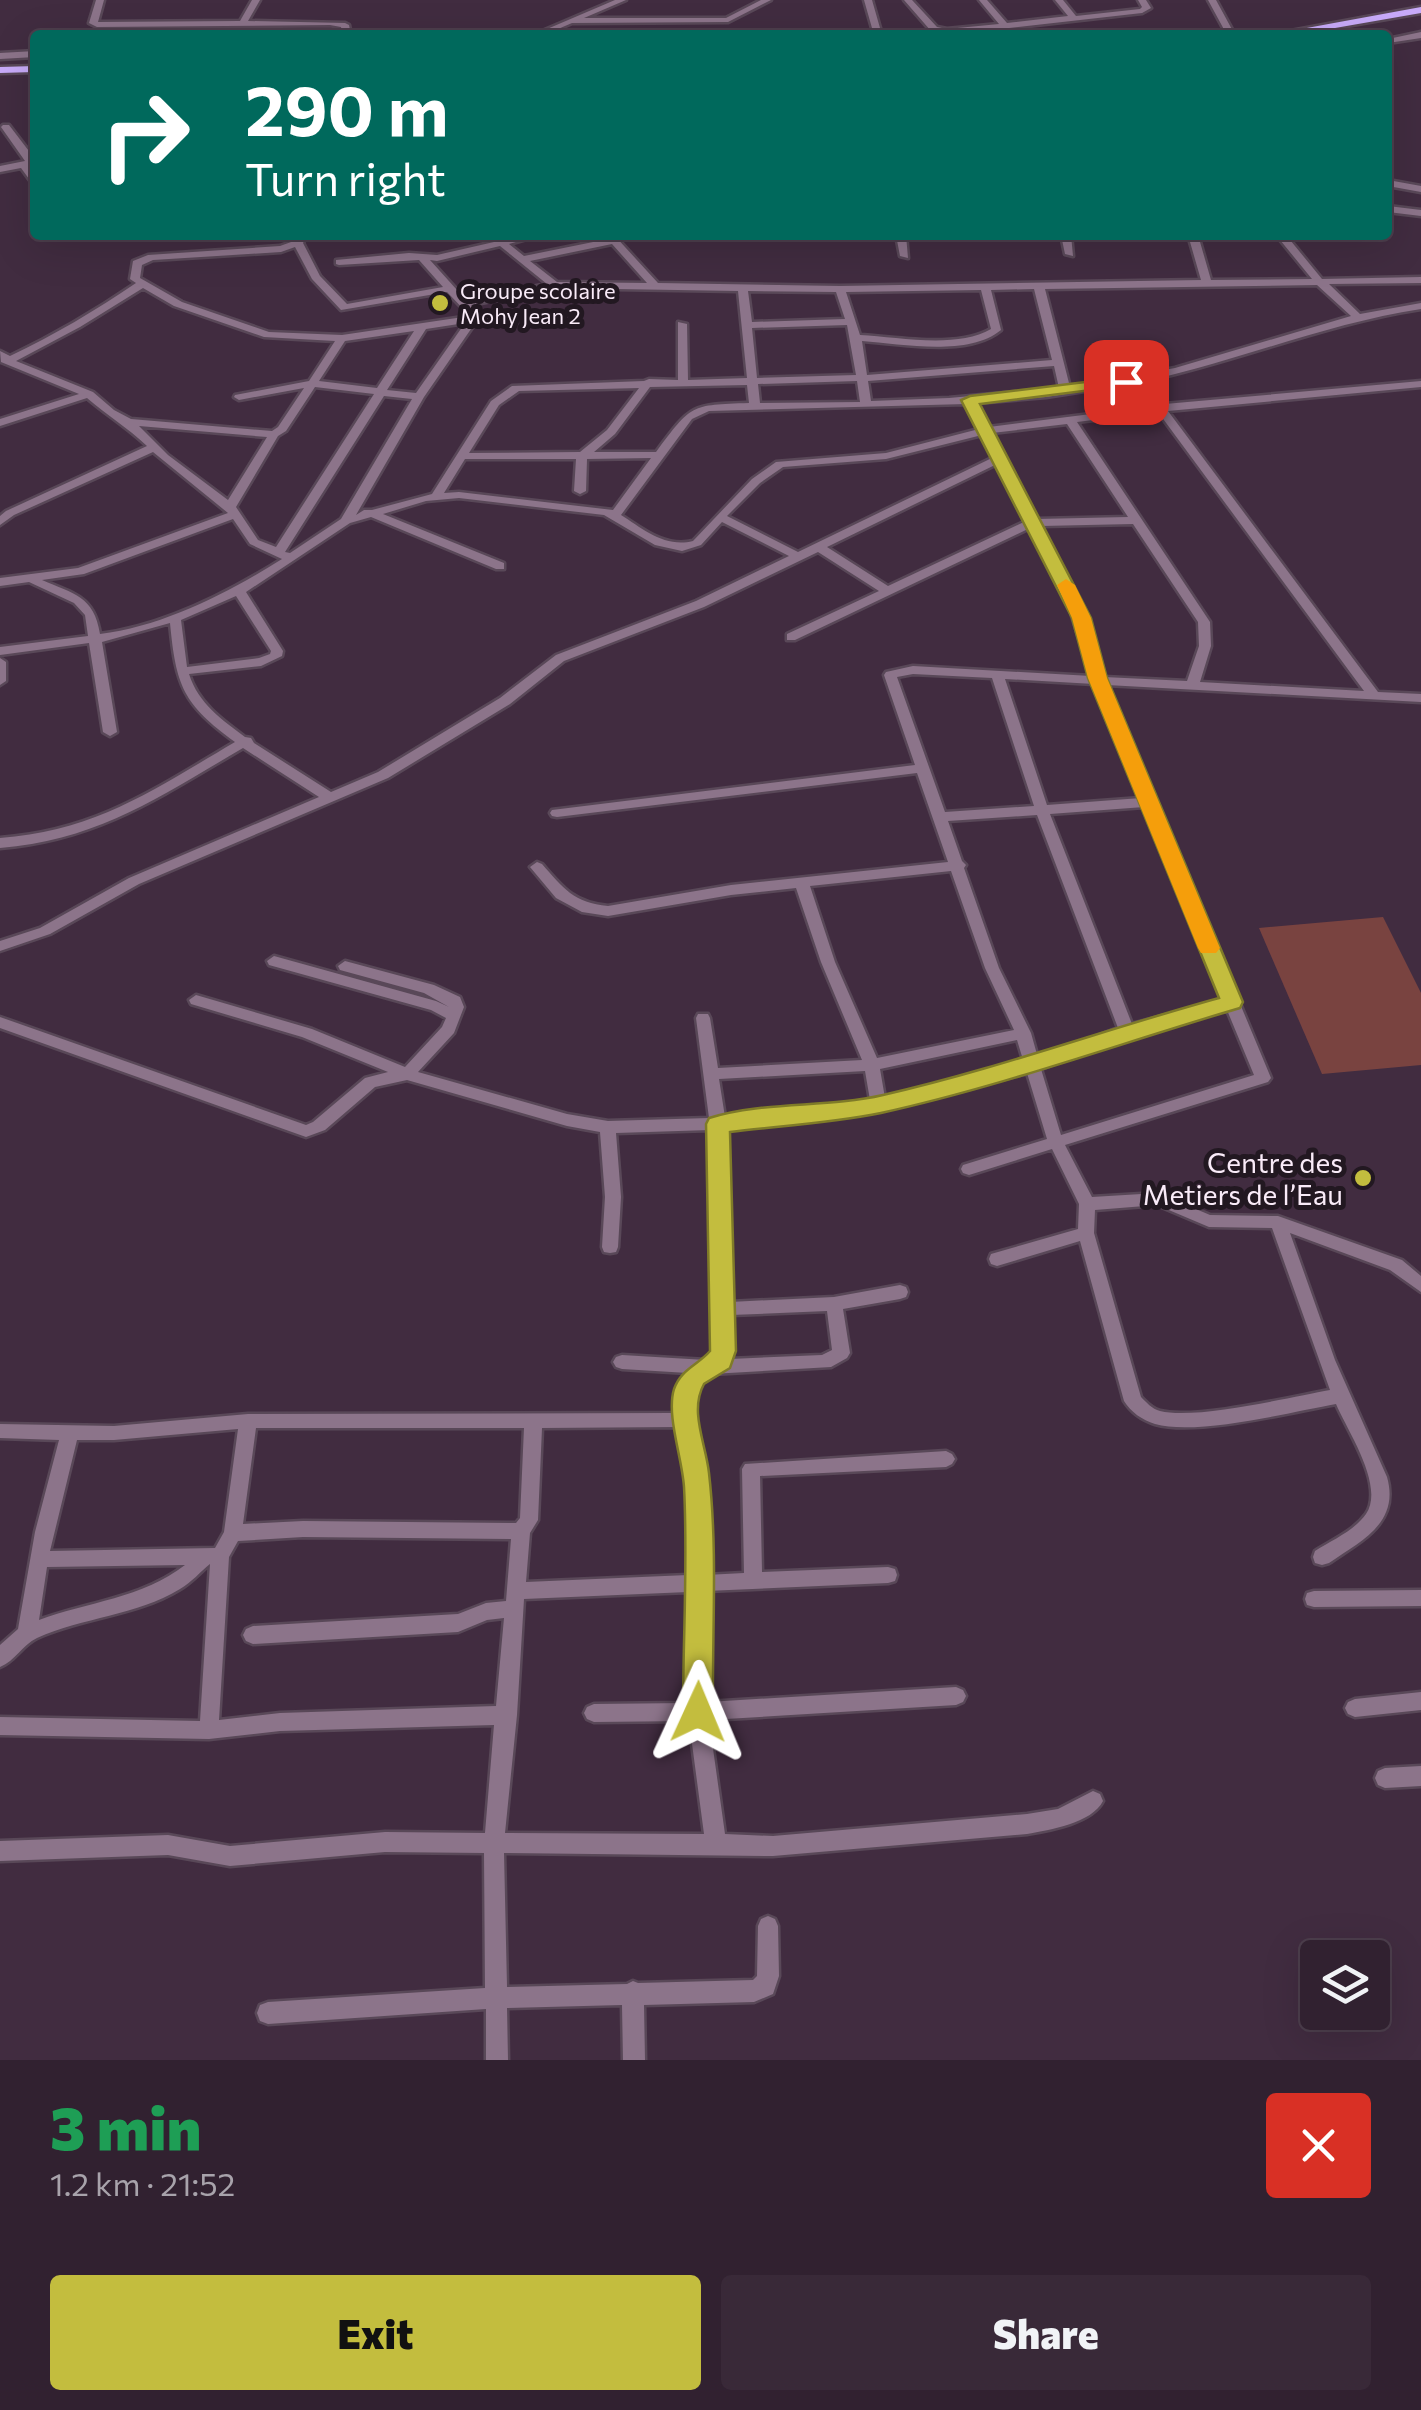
<!DOCTYPE html>
<html lang="en">
<head>
<meta charset="utf-8">
<style>
  :root { --surface:#312130; --page:#392938; --text:#f1f3f6; --muted:#a8a3ab; --line:#4c3e4c; --accent:#c3bd3e }
  body { margin:0; font-family:Commissioner,sans-serif; background:var(--page); color:var(--text); height:100vh; display:flex; flex-direction:column; font-size:38px; white-space:nowrap }
  * { box-sizing:border-box; margin:0 }
  p { font-size:32px; color:var(--muted) }
  .icon { flex:none; width:55px; height:55px; fill:none; stroke:currentColor; stroke-width:2; stroke-linecap:round; stroke-linejoin:round }
  .map { position:relative; height:2060px; overflow:hidden }
  .panel { display:flex; flex-direction:column; background:var(--surface); flex:1 }
  .panel>* { flex:none }
  .banner { position:absolute; left:30px; top:30px; width:1362px; height:210px; border-radius:10px; box-shadow:0 10px 40px #0002,0 0 0 2px var(--line); background:#00695c; color:#fff; overflow:hidden }
  .controls { position:absolute; left:1300px; top:1940px; display:grid; gap:20px }
  .controls a { display:grid; place-items:center; width:90px; height:90px; border-radius:10px; background:var(--surface); box-shadow:0 10px 40px #0002,0 0 0 2px var(--line); font-size:50px }
  .pin { position:absolute; display:grid; place-items:center; width:85px; height:85px; color:#fff; margin:-42px; border-radius:20px; box-shadow:0 5px 15px #0006 }
  .me { position:absolute; width:110px; margin:-55px; rotate:1deg; stroke-linejoin:round; filter:drop-shadow(0 0 8px #0008) }
  .turn { display:flex; align-items:center; gap:35px; height:210px; padding:0 50px; font-size:45px }
  .turn .icon { width:130px; height:130px; stroke-width:2.5 }
  .turn b { display:block; font-size:70px; line-height:85px }
  .round { display:grid; place-items:center; flex:none; width:105px; height:105px; border-radius:10px; background:var(--page) }
  .overview { display:flex; align-items:center; justify-content:space-between; height:170px; padding:0 50px }
  h1 { font-size:60px; font-weight:800; line-height:75px; color:#1e9e55 }
  .primary-button { display:flex; gap:20px; margin-top:auto; padding:20px 50px }
  .primary-button a { flex:1; height:115px; border-radius:10px; background:var(--accent); color:#111; font-size:40px; font-weight:800; line-height:115px; text-align:center }
  .primary-button a+a { background:var(--page); color:var(--text) }
  .map>svg:first-child { display:block }
  .green { fill:#794340 }
  .lines { fill:none; stroke-linecap:round; stroke-linejoin:round }
  .minor-casing { stroke:#594858; stroke-width:5 }
  .highway-casing { stroke:#594858; stroke-width:5 }
  .minor { fill:#8c748a; fill-rule:evenodd }
  .highway { fill:#c8aaf9; fill-rule:evenodd }
  .route { fill:#c3bd3e; stroke:#7f7b28; stroke-width:2.5 }
  .slow { fill:#f59e0b }
  .poi-dot { fill:#c3bd3e; stroke:#221821; stroke-width:4 }
  .labels { text-anchor:middle; dominant-baseline:central; stroke-width:10; stroke-linejoin:round; paint-order:stroke }
  .far-poi-label { font-size:22px; fill:#f9ebf8; stroke:#221821; text-anchor:start }
  .poi-label { font-size:28px; fill:#f9ebf8; stroke:#221821; text-anchor:end }
</style>
</head>
<body>
<div class="map">
<svg width="1421" height="2060" viewBox="0 0 1421 2060">
  <rect width="100%" height="100%" fill="#412c40"/>
  <path class="green" d="M1383,917L1421,993V1065L1322,1074L1259,928Z"/>
  <g class="lines">
    <defs>
      <path id="minor" d="M96,0H104L98,22L240,21L252,0H260L248,21L345,23L349,25L351,35H343L341,27L330,25L97,27L89,23Z
        M615,0H626L584,18H726L761,0H771L728,22L572,23L544,35H533Z
        M864,0H872L882,35H874Z
        M904,0H912L937,27L947,29L999,24L979,0H987L1007,23L1068,16L1055,0H1063L1076,16L1140,9L1142,7L1138,0H1146L1151,8L1142,13L947,35L931,31Z
        M1208,0H1216L1235,35H1227Z
        M1421,32V38L1388,43V39Z
        M35,51V57L0,59V53Z
        M3,125H9L35,159V165L29,166L35,174V184L32,183L21,168L0,172V166L25,161L1,127Z
        M1388,180L1421,186V192L1388,186Z
        M1388,206L1421,210V216L1388,212Z
        M297,235H307L303,243L320,276L347,304L443,287L419,260L339,265L336,264V260L409,253L437,255L494,242L487,235H498L504,239L523,235H540L509,244L524,256L608,239L604,235H614L658,283L840,286L1201,280L1188,235H1198L1211,280L1312,279L1276,235H1286L1322,279L1421,277V283L1329,284L1360,314L1421,303V309C1329,323 1243,359 1151,380L1165,404L1421,381V387L1168,411L1378,692L1421,694V702L1107,685L1271,1078L1268,1082L1065,1145L1092,1197L1158,1193L1210,1215L1278,1216L1402,1260L1421,1276V1292L1390,1270L1290,1233L1335,1360L1387,1477C1400,1523 1361,1541 1329,1563L1322,1565L1315,1563L1313,1557L1315,1551C1332,1540 1354,1531 1366,1514C1385,1486 1348,1432 1336,1404C1291,1412 1197,1436 1155,1424C1142,1420 1131,1412 1124,1401L1080,1241L997,1266L991,1264L989,1259L991,1254L1078,1229L1079,1204L1052,1149L969,1175L963,1173L961,1169L963,1165L1047,1139L1027,1073L878,1111L726,1129L730,1302L834,1297L900,1285L906,1287L908,1292L906,1297L900,1299L843,1309L850,1353L847,1358L831,1367L711,1374L700,1384L692,1416L705,1465L706,1575L744,1573L742,1469L745,1464L946,1451L952,1454L955,1459L952,1464L946,1467L760,1476L762,1572L888,1567L895,1569L897,1575L895,1581L888,1583L706,1591L708,1702L956,1687L963,1690L966,1696L963,1702L956,1705L709,1720L725,1834L773,1836L1027,1814L1058,1809L1093,1791L1100,1794L1103,1801C1092,1823 1050,1830 1027,1834L773,1856L504,1853L507,1987L627,1984L633,1981L638,1983L753,1980L757,1976L758,1926L761,1919L768,1916L775,1919L778,1926L779,1976L773,1994L754,2002L644,2005L645,2060H623L622,2005L507,2008L508,2060H486V2009L268,2024L260,2021L257,2013L260,2005L268,2002L485,1988L484,1853L385,1852L230,1866L168,1855L0,1861V1841L168,1835L230,1846L385,1832L485,1833L494,1725L280,1731L209,1739L0,1735V1717L200,1721L210,1564C200,1572 192,1582 180,1589C136,1616 83,1617 37,1638C22,1645 15,1661 0,1667V1645L18,1629L35,1532L59,1440L0,1438V1424L114,1426L248,1414L674,1413L688,1373L622,1369L616,1367L613,1362L616,1357L622,1355L706,1360L713,1356L710,1130L616,1133L621,1197L618,1247L616,1252L610,1253L604,1252L602,1247L605,1197L600,1132L567,1126L407,1080L375,1087L325,1130L306,1137L0,1028V1017L306,1125L313,1122L365,1078L388,1072L302,1037L191,1004L189,1000L196,995L312,1029L405,1067L442,1027L446,1018L431,1010L269,965L267,961L274,956L436,1001L449,1007L424,993L340,970L338,966L345,961L434,985L460,997L464,1007L454,1033L418,1072L567,1114L608,1121L709,1118L696,1018L698,1014H708L710,1018L718,1068L862,1060L821,962L796,888L731,895L608,916L582,912L556,898L530,867L537,862L542,864C563,888 574,903 608,906L731,885L948,862L917,773L557,817L552,816L550,813L552,810L915,765L884,675L886,672L913,666L1091,676L1066,597L1030,528L795,640H787V634L879,591L818,552L704,607L564,661L510,704L388,778L139,884L50,934L0,951V941L40,928L129,878L319,797L243,748C161,796 98,840 0,848V838C96,831 155,789 235,742C183,704 176,686 170,623L102,642L117,732L110,736L103,732L89,643L0,655V647L88,636L85,615L74,603L29,582L0,586V578L78,568L228,513L153,452L14,515L0,525V516L6,511L147,446C128,428 107,415 87,398L0,426V419L79,394L1,362L0,351L10,356C54,335 95,311 136,283L130,279L133,261L148,255L280,246L294,241ZM612,244L647,283L557,282L530,261ZM500,246L547,284L466,300L430,260L437,261ZM295,247L312,279L341,310L447,292L470,316L342,335L269,332L182,302L140,278L142,265L153,260L281,252ZM1317,285L1351,316L1175,368L1070,387L1045,289ZM143,288L174,306L264,337L335,341L309,381L235,395L234,397L239,400L304,388L278,427L272,431L131,419L114,410L93,392L16,361L80,327ZM555,288L738,291L747,378L688,380L687,324L678,322V380L649,379L644,381L512,386L491,401L432,494L372,510H364L356,515L424,397L480,316L471,305ZM1034,289L1052,360L867,375L862,341C902,344 968,357 1001,330L991,290ZM981,290L991,329C957,349 898,337 860,335L846,292ZM748,291L836,292L845,319L752,322ZM465,323L416,393L387,390L426,329ZM847,325L856,375L757,378L752,328ZM414,331L377,388L319,381L345,341ZM1054,366L1059,388L949,398L871,401L868,381ZM857,381L860,402L760,403L758,384ZM1142,382L1154,406L989,427L976,403L1046,397ZM747,385L749,403C690,405 692,404 656,452H594L615,434L650,387ZM315,387L374,394L276,547L258,540L236,507L278,436L286,431ZM639,388L607,430L580,452L469,453L499,405L519,391ZM384,396L412,399L341,519L290,553L285,552ZM966,404L979,429L886,453L776,462L752,479L693,541C665,548 643,529 621,515L692,419L709,411ZM1158,412L1364,691L1200,682L1211,646L1210,622L1077,422ZM1067,424L1128,517L1037,519L992,433ZM139,426L267,437L228,500L168,455ZM982,435L994,457L798,552L727,516L760,483L783,467L886,459ZM651,458L613,510L459,492L444,493L465,459H576L574,491L580,494L586,491L587,459ZM997,464L1026,521L888,586L827,547ZM459,498L604,515L655,545L682,551L701,545L722,522L789,556L696,601L556,655L500,698L378,772L331,792L254,743L251,738L245,737C222,720 198,703 189,674L261,666L282,656L283,651L246,592L350,523L371,517L496,569H504V563L383,514L426,501ZM233,519L250,544L282,559C228,593 164,626 100,634C94,596 74,594 42,580L84,574ZM1133,524L1198,622L1199,646L1187,681L1104,677L1078,597L1041,526ZM236,596L271,651L270,654L259,658L187,667L181,620ZM913,674L992,678L1034,806L945,812L897,677ZM1005,679L1094,684L1141,798L1047,805ZM1144,807L1223,1000L1132,1024L1050,814ZM1037,815L1118,1028L1038,1058L1031,1033L999,968L964,868L966,865L962,861L948,821ZM951,871L985,968L1014,1030L877,1058L835,962L810,886ZM1227,1010L1254,1075L1061,1135L1041,1069L1131,1035ZM1017,1040L1024,1063L885,1098L880,1069ZM865,1071L870,1100L725,1117L719,1079ZM1157,1205L1209,1227L1272,1228L1330,1390C1291,1397 1196,1420 1160,1411C1152,1409 1146,1402 1141,1397L1094,1233L1095,1210ZM827,1311L832,1350L822,1355L730,1359L731,1315ZM677,1427L687,1465L688,1575L526,1582L530,1533L538,1520L542,1428ZM256,1428H524L520,1518L516,1523L303,1521L243,1524ZM238,1429L224,1532L215,1548L50,1551L77,1440H114ZM303,1537L511,1539L506,1601L486,1603L458,1614L253,1626L246,1629L243,1635L246,1641L253,1644L458,1632L487,1620L504,1618L496,1706L280,1713L219,1720L229,1557L238,1541ZM185,1565C143,1598 87,1602 39,1620L47,1567ZM688,1592V1703L594,1704L587,1707L584,1713L587,1719L594,1722L689,1721L704,1834L505,1833L517,1715L524,1599Z
        M896,235H906L908,258L900,256Z
        M1061,235H1071L1073,256L1065,254Z
        M0,658L6,662V681L0,685Z
        M1421,1590V1606L1314,1607L1307,1605L1305,1599L1307,1593L1314,1591Z
        M1421,1692V1710L1355,1717L1348,1714L1345,1708L1348,1702L1355,1699Z
        M1421,1766V1786L1385,1788L1378,1785L1375,1778L1378,1771L1385,1768Z"/>
      <path id="highway" d="M1421,7V13L1295,35H1269Z
        M35,66V72L0,73V67Z"/>
    </defs>
    <use href="#minor" class="minor-casing"/>
    <use href="#highway" class="highway-casing"/>
    <use href="#minor" class="minor"/>
    <use href="#highway" class="highway"/>
  </g>
  <path class="route" d="M1126,377L1131,378V385L980,404L1091,618L1107,678L1243,1002L1240,1008C1121,1043 1003,1086 881,1113C832,1123 780,1126 730,1132L736,1351L730,1368L704,1384C689,1411 706,1444 709,1473C718,1551 712,1633 713,1712L708,1722L698,1726L688,1722L683,1712C683,1637 688,1562 684,1487C682,1457 666,1415 674,1389C681,1369 698,1365 710,1351L706,1124L709,1118C764,1101 827,1108 883,1095C997,1069 1106,1029 1219,998L1088,678L1072,618L961,400L970,396Z"/>
  <path class="slow" d="M1066,579L1075,585L1091,618L1107,678L1220,948L1216,953H1201L1198,948L1088,678L1072,618L1057,585Z"/>
  <g class="poi-dot">
    <circle cx="440" cy="303" r="10"/>
    <circle cx="1363" cy="1178" r="10"/>
  </g>
  <g class="labels">
    <g class="far-poi-label">
      <text x="460" y="290">Groupe scolaire<tspan x="460" dy="25">Mohy Jean 2</tspan></text>
    </g>
    <g class="poi-label">
      <text x="1343" y="1162">Centre des<tspan x="1343" dy="32">Metiers de l’Eau</tspan></text>
    </g>
  </g>
</svg>
<div class="controls">
<a><svg class="icon" aria-label="layers" viewBox="0 0 24 24"><path d="M12 4l9 5-9 5-9-5zM3 14l9 5 9-5"/></svg></a>
</div>
<div class="pin" style="left:1126px;top:382px;background:#d93025"><svg class="icon" aria-label="arrive" viewBox="0 0 24 24"><path d="M6 21V4h12l-3 4 3 4H6"/></svg></div>
<svg class="me" style="left:698px;top:1712px" viewBox="-20 -20 40 40"><path d="M0-17L14 15 0 8-14 15z" fill="#c3bd3e" stroke="#fff" stroke-width="4"/></svg>
<div class="banner">
<div class="turn"><svg class="icon" aria-label="right" viewBox="0 0 24 24"><path d="M7 20v-9h11M14 6l5 5-5 5"/></svg><div><b>290 m</b>Turn right</div></div>
</div>
</div>
<section class="panel">
<div class="overview"><div><h1>3 min</h1><p>1.2 km · 21:52</p></div><a class="round" style="background:#d93025;color:#fff"><svg class="icon" aria-label="close" viewBox="0 0 24 24"><path d="M6 6l12 12M18 6L6 18"/></svg></a></div>
<div class="primary-button"><a>Exit</a><a>Share</a></div>
</section>
</body>
</html>
